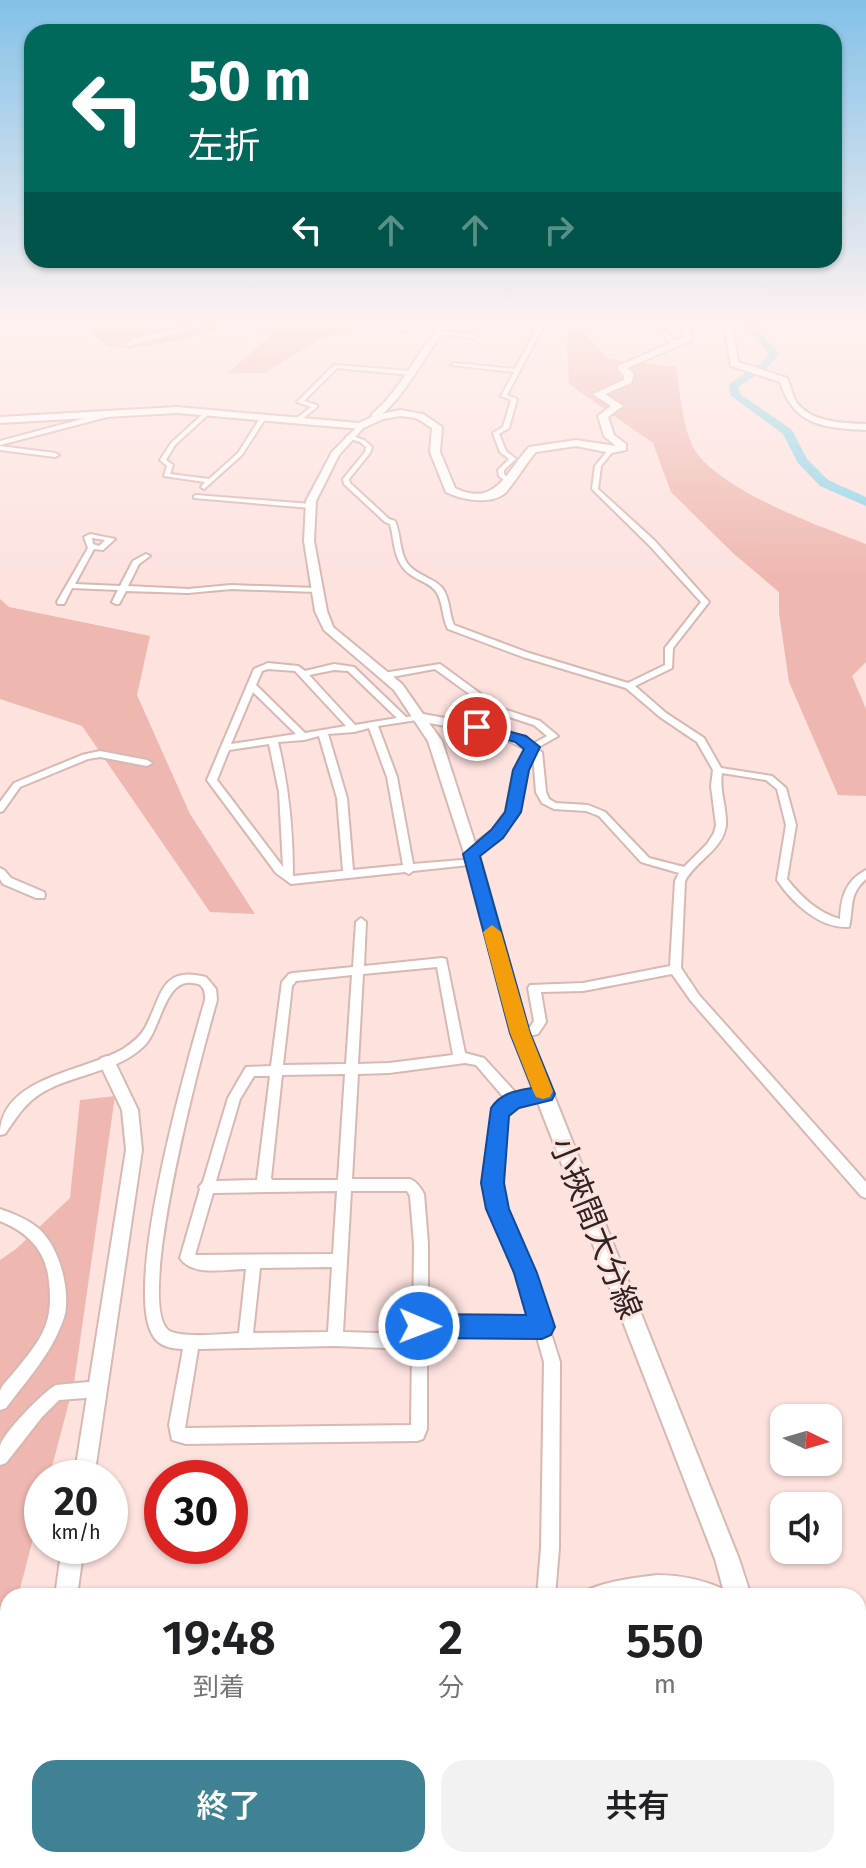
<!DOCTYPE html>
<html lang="ja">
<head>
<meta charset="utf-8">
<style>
  :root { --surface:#fff; --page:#f2f2f2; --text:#202124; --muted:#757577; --accent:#3f8293 }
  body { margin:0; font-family:"Fira Sans","Noto Sans JP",sans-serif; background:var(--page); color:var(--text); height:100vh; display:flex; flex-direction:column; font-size:30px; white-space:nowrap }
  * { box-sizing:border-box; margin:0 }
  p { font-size:26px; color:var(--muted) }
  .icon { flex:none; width:44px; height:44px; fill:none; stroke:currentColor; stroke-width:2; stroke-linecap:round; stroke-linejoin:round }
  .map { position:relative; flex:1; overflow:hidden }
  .drawer { position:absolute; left:0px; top:1588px; width:866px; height:280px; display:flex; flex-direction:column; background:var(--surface); border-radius:24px 24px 0 0; box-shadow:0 2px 6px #0004 }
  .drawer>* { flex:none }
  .top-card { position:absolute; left:24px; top:24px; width:818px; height:244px; border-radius:24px; box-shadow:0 2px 6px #0004; background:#00695c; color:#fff; overflow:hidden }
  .needle { width:52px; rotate:95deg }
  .fabs { position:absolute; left:770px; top:1404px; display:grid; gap:16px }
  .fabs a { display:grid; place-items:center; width:72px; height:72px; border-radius:16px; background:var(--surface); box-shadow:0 2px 6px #0004; font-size:40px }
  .speed { position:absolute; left:24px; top:1460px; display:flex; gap:16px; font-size:40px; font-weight:700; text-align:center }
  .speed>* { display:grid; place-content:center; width:104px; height:104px; border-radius:50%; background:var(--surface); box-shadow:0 2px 6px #0004; line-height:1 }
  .speed small { font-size:20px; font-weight:400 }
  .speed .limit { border:12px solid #d22; background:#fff; color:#111 }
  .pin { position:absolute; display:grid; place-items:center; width:68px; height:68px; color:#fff; margin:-34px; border:4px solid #fff; border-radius:50%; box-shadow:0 2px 8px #0007 }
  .me { position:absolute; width:88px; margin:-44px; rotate:91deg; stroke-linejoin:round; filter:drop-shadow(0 0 6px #0008) }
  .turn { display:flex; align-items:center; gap:28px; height:168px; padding:0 32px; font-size:36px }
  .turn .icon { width:104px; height:104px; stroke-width:2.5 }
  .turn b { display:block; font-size:56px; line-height:68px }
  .lanes { display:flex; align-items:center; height:76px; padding:0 32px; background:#0003; justify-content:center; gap:40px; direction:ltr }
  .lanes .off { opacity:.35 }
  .eta { display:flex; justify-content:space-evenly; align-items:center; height:136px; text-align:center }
  .eta b { font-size:48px; font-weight:600; line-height:56px }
  .button { display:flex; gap:16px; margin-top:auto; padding:16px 32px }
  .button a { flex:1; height:92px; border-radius:24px; background:var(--accent); color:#fff; font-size:32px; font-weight:600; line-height:92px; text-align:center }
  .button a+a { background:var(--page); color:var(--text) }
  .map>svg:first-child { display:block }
  .green { fill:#eeb7af }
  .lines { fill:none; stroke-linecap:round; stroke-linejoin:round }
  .river { fill:#8cd5e8; fill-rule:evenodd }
  .minor-casing { stroke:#d7b8b3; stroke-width:4 }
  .tertiary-casing { stroke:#d7b8b3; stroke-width:4 }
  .secondary-casing { stroke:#d7b8b3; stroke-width:4 }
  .primary-casing { stroke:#d7b8b3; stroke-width:4 }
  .minor { fill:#fff; fill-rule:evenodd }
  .tertiary { fill:#fff; fill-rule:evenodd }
  .secondary { fill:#fff; fill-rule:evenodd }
  .primary { fill:#fff; fill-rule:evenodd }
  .route { fill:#1a73e8; stroke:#114b97; stroke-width:2 }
  .slow { fill:#f59e0b }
  .labels { text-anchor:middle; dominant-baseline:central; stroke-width:6; stroke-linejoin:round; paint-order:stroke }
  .near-street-label { font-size:32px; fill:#302422; stroke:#fde2de }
</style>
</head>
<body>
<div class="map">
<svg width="866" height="1868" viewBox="0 0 866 1868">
  <rect width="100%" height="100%" fill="#fde2de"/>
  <path class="green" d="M82,319H385L319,340L264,373H228L270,336L248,323C217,329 135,356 108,346C99,342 88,329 80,322Z
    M570,319H578L580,327L608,359L676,367C680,392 682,423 692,445C713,489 822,527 866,544V662L852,676L866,709V796L838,795L789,682L779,613V592L734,554L671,492L653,443L569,384L567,346Z
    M0,599L9,607L150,636L137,695L190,814L255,914L210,912L82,726L0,699Z
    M115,1096L74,1383L49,1478H42V1505L18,1596H8V1633L0,1663V1260L16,1249L70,1198L80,1100Z"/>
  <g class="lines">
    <path class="river" d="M740,319H749L779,354L767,368L738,387L740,394L792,430L807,459L828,480L866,497V506L820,486L798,463L783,434L730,395L729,384L760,364L769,354Z"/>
    <defs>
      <path id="minor" d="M207,319H214C188,334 156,336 128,346L125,344C151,330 181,332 207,319Z
        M473,319H496L544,325L507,395L517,399L509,428L499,434L506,451L516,459L504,470V474L510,480L507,482L499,476L498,470L509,459L500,452L493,433L503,427L511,400L501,396L514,372L451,365L454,363L515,369L538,326Z
        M604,319L614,321L626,319L614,325Z
        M648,319H653L677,344V346H673Z
        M412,320L444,324L447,326L444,328L413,324L405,331H401V329Z
        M438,331L474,334L477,336L474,338L436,334Z
        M334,365L411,371L414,373L411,375L337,368L304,401L317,405V407L301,420H297V418L311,407L297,402Z
        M206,411L211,412L175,445L166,460L173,465L170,474L209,479L238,453L262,415L267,416L242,455L204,489L201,487L205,482L164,476L167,466L160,460L171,443Z
        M349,435L364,440L372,447L370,453L349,479L350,483L389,519L395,521C401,534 399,551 407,563C416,576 434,577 443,589C450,599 449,614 454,625L529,653L628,683L665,665V648L701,602L649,545L592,489L595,466L609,449L614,450L601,466L598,489L655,541L709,602L673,648L672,668L635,686L666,713L704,738L721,768L772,776L786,788L796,825L787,879C801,897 818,913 840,919C841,898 845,881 866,870V879C848,895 854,907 849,927C819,929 792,902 777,880L786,825L777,789L766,780L722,773C719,791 727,807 726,825C723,850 696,860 685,881L681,968L699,995L866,1182V1198L861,1196L691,1001L672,974L583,991L541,992L546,1022L538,1034L520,1038L516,1036L514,1033L516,1030L530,1027L534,1021L528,988L530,985L583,983L670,966L675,881L679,873L641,862L599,816L586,811L554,809L542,803L536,792L533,754L529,753L527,747L547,736L534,725L494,712L435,669L386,678L382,675L383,673L440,664L500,708L540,721L558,736L535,749L542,752L546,792L549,799L556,803L588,805L605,812L649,858L684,867L707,844L714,833L716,825L711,786L713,770L697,742L660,717L626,688L523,657L448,629C442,617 443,603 437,593C431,583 419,581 411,575C393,563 395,542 390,524L385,522L344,484L343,479L365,452L366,447L360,442L347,438L346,437Z
        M196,495L311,504L314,506L311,508L194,498V496Z
        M90,534L115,539L103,550L94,549L75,584L120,586L133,561L146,554L150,556L139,564L128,586L188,589L231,585L316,588L320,590L316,592L231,589L188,593L126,591L119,604H116L112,602L118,590L72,588L64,604H58L57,602L88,548L84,537ZM92,538L105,540L99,546L93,544Z
        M268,663L298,666L305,671L334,664L354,667L406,717L423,715V719L378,726L397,777L413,864L474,859L478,860L479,862L478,864L413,871L409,874L405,872L291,884L276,873L207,780L254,669ZM268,669L295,671L346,726L305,733L256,685L262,671ZM334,670L348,671L397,718L355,725L309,675ZM253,692L296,734L231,744ZM369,728L387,777L403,865L353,870L347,798L328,734L354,732ZM319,736L337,798L343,871L293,876C293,831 289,787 278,742L304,740ZM269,744L279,792L283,867L217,780L229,750Z
        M100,751L147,760L152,763L147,766L100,757L88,759L20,787L3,811L0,812V802L14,783L82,755Z
        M0,868L4,870L11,878L44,892L45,895L44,898H36L3,884L0,879Z
        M361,918L366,922L364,966L442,958L446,959L465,1053L484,1058L517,1094L544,1089L548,1090L550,1094L548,1098C528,1104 521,1101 505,1116L499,1183L505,1209L532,1273L560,1362L559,1548L555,1596H537L541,1548L544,1362L536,1334L427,1333V1429L423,1439L417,1441L186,1444L172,1440L169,1425L183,1349C171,1349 158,1346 152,1334C124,1282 187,1062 205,1000C205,995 205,992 203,988C199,983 198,984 192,983C164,979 161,1031 143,1047C114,1074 69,1074 37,1096C23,1106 14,1121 5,1134L0,1135C0,1077 84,1072 123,1049C132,1043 140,1037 145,1028C162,997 160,965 206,977L216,989L217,1000C203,1049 136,1296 167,1329C176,1339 224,1334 239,1333L246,1269C226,1269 192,1277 180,1258L200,1189L199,1187L203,1182L228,1098L246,1067L271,1066L282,982L289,974L293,973L353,967L356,922ZM437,967L453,1055L389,1063L358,1064L363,974ZM352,975L346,1064L283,1065L292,986L296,981ZM465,1063L476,1065L506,1100L493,1114L485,1183L491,1209L518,1273L532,1320L428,1319V1244L424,1194C421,1188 417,1182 410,1179H352L358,1074L389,1073ZM345,1074L338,1180H272L271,1178L282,1075ZM254,1076H270L257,1180L216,1181L240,1099ZM337,1191L333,1254L195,1255L213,1193ZM351,1191H407L410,1196L414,1244L413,1334L343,1332ZM332,1267L328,1332L253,1333L260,1268ZM335,1346L412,1349L411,1425L185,1428L198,1349Z
        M0,1209C14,1214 27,1219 38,1228C59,1246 70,1288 65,1314C63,1322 59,1330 56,1337C43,1363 23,1385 6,1408L0,1410C0,1404 0,1396 0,1391C2,1384 11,1377 15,1371C44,1336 55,1321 48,1274C43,1247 25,1231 0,1221Z
        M99,1381L104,1384L107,1389L104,1394L99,1397L59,1400L42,1417L6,1463L0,1465C0,1459 0,1451 0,1446C3,1433 44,1391 56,1385Z
        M657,1575C682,1575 703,1580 726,1590L729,1596H696L673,1593L631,1596H584L587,1590C609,1581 633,1578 657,1575Z
        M858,1652L866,1654V1672L858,1670Z
        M343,1860H391L396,1868H348Z
        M470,1860H490L487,1868H467Z"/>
      <path id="tertiary" d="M112,411H115V415L0,445V441Z
        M0,446L55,453L59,455L55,457L0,450Z
        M107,1056L113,1058L138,1110L142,1150L94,1478H74L126,1150L122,1110L99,1062L101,1058Z
        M62,1546H84L77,1596H55Z
        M81,1860H107L110,1868H84Z"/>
      <path id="secondary" d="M446,319H453C426,351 410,391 378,418H372V414C403,388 418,349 446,319Z
        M361,423L365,426L339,455L316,501L314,541L327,611L333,627L402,684L423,714L505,729L539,747L528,770L520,812L502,837L479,855L529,1033L739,1559L751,1596H725L715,1559L511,1033L467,862L428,741L394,690L324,630L315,611L304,541L306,501L332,452ZM429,723L496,735L525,749L514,770L506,811L492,831L475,843L442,741Z
        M759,1860H789V1868H759Z"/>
      <path id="primary" d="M683,319H691L692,340L627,368L634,374L631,383L605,394L623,406L608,417L614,435L626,444V450L611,453L576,446L536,452C528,460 510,490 504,494C489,505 462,500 446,492L430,452L432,428L416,418L400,416L383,419L361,429L177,413L0,423V417L177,407L359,423L376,415L400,410L423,414L442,427L440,452L455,488C496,508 506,472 529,447L576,440L616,446L604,436L598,416L611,406L593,394L624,380V375L618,370V366L684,337L681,326Z
        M720,319H729L732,324L738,362L787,378C791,386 792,396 797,403C812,423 844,423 866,424V430C824,428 794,426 780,382L731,366L724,324Z"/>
    </defs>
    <use href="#minor" class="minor-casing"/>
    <use href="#tertiary" class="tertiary-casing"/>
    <use href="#secondary" class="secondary-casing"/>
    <use href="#primary" class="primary-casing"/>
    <use href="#minor" class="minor"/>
    <use href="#tertiary" class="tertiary"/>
    <use href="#secondary" class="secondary"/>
    <use href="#primary" class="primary"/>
  </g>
  <linearGradient id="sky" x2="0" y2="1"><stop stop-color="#83c1e8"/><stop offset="0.55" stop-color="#fef2f0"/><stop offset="1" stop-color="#fef2f0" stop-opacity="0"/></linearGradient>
  <rect width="866" height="581" fill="url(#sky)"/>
  <path class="route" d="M477,723L526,736L540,747L529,770L521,812L503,838L480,856L530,1033L555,1094L552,1100L519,1108L509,1116L504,1183L509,1209L537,1273L555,1327L551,1335L542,1339L419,1338L410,1334L406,1326L410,1318L419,1314L526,1315L514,1273L486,1209L481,1183L491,1108C501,1093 515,1091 532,1088L510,1033L463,854L491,830L505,812L513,770L524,749L515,742L472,730L470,727Z"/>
  <path class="slow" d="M492,925L501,932L530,1033L553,1091L550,1097L543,1099L536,1097L533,1091L510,1033L483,932Z"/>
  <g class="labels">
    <g class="near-street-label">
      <text transform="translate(596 1228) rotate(68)">小挾間大分線</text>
    </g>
  </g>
</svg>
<div class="fabs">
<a><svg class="needle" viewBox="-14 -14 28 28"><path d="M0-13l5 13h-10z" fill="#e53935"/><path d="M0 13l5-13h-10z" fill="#757577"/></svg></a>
<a><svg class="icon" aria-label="sound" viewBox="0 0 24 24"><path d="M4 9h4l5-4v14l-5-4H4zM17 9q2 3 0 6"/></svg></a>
</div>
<div class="speed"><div>20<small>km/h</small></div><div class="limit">30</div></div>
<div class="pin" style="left:477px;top:727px;background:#d93025"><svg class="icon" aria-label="arrive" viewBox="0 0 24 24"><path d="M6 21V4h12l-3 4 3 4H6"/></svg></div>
<svg class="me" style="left:419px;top:1326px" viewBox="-20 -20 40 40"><circle r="17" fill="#1a73e8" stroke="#fff" stroke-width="3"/><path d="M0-11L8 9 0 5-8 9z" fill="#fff"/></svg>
<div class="top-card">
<div class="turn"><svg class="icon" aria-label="left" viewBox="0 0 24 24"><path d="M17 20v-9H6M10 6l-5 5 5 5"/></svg><div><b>50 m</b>左折</div></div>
<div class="lanes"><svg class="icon" aria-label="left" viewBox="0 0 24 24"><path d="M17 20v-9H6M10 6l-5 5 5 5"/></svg><svg class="icon off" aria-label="ahead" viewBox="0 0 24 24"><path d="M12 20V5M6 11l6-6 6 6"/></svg><svg class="icon off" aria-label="ahead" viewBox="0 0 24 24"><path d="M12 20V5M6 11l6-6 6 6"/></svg><svg class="icon off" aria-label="right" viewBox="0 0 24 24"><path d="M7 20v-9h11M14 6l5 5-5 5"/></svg></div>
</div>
<section class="drawer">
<div class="eta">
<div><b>19:48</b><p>到着</p></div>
<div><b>2</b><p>分</p></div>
<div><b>550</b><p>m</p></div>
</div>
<div class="button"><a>終了</a><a>共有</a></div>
</section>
</div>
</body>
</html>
